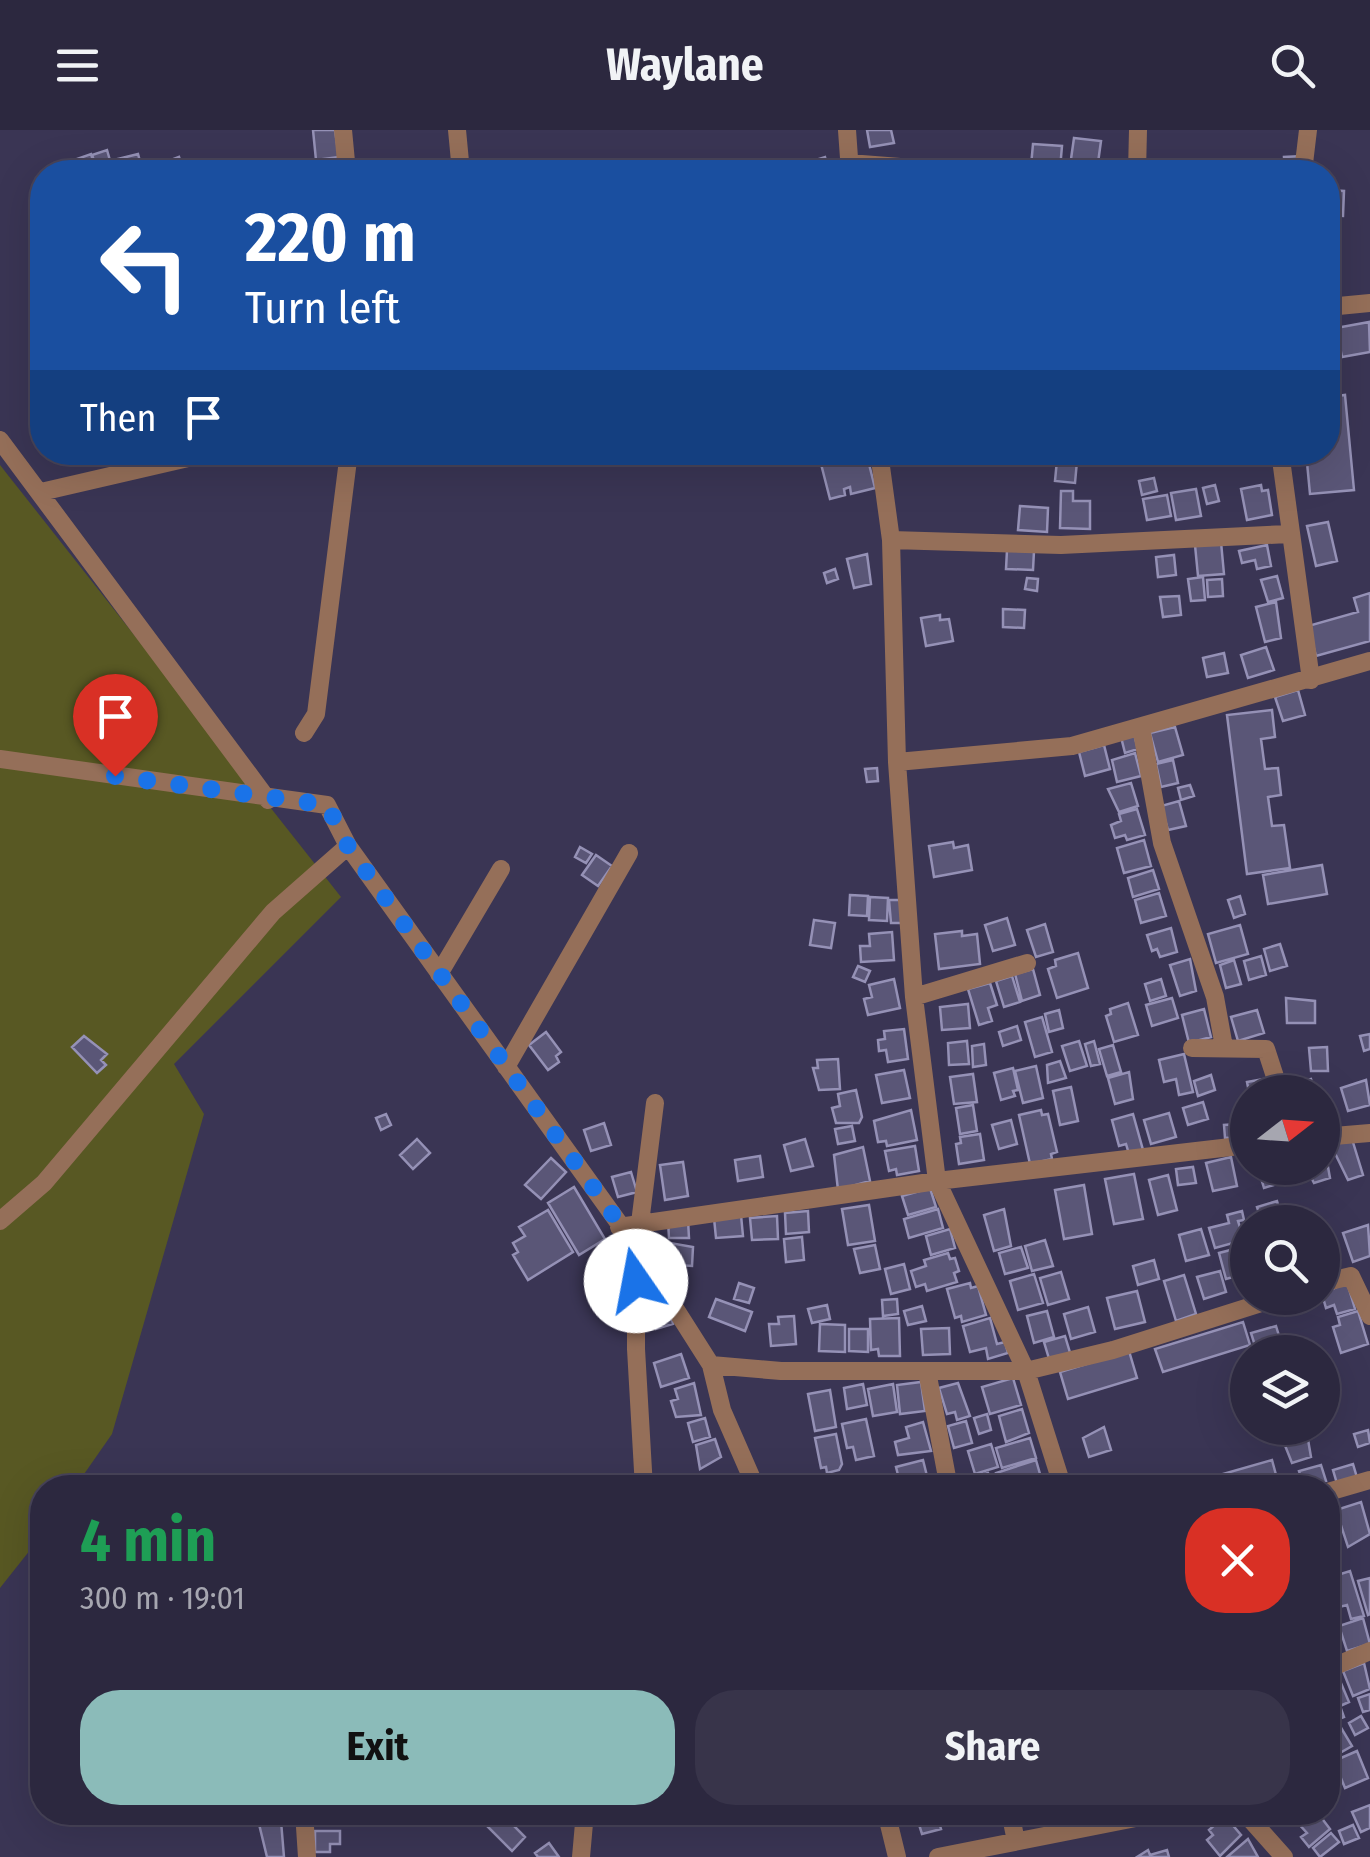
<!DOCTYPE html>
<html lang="en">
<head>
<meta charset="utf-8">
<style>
  :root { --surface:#2c283f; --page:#38344a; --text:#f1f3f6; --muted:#a6a6b0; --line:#484459; --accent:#8bbbb9 }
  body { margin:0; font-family:"Fira Sans Condensed",sans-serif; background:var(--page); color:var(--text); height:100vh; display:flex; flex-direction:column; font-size:38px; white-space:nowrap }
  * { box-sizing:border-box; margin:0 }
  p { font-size:32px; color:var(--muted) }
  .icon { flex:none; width:55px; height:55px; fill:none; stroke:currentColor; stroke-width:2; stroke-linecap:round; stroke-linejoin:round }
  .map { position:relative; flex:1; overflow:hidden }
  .panel { position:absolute; left:30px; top:1345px; width:1310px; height:350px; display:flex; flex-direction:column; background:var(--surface); border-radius:40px; box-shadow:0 10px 40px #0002,0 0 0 2px var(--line) }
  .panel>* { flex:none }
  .guide { position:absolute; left:30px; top:30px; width:1310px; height:305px; border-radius:40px; box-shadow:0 10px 40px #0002,0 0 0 2px var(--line); background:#1a4fa0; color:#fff; overflow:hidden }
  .needle { width:65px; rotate:73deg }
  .tools { position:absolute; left:1230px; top:945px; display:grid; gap:20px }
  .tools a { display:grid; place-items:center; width:110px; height:110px; border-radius:50%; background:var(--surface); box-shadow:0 10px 40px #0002,0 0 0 2px var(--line); font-size:50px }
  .pin { position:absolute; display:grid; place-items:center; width:85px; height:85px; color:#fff; margin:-102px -42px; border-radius:50% 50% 50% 0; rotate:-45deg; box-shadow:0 0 10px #0007 }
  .pin .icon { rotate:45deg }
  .me { position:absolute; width:110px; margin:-55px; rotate:348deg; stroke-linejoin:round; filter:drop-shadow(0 0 8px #0008) }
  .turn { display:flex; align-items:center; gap:35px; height:210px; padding:0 50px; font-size:45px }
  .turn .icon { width:130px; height:130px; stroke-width:2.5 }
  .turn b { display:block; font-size:70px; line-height:85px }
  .then { display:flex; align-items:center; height:95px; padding:0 50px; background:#0003; gap:20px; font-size:38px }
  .round { display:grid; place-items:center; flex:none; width:105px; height:105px; border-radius:40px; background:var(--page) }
  .summary { display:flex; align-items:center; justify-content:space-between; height:170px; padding:0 50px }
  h1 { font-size:60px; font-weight:700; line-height:75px; color:#1e9e55 }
  .action { display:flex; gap:20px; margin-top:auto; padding:20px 50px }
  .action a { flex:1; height:115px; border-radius:40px; background:var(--accent); color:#111; font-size:40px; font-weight:700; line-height:115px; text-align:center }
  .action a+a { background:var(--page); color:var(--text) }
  header { display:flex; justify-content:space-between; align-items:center; height:130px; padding:0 50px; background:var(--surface); font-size:45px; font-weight:700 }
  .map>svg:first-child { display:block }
  .green { fill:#585823 }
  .building { fill:#5a5677; stroke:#9591b6; stroke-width:2.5 }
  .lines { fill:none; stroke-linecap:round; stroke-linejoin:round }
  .street { stroke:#956f59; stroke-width:18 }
  .route { stroke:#1a73e8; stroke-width:18; stroke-dasharray:0 32.4 }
</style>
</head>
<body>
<header><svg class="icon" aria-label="menu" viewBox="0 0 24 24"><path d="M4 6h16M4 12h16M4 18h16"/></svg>Waylane<svg class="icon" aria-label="search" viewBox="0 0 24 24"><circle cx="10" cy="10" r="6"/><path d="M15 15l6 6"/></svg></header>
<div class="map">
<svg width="1370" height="1727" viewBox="0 0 1370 1727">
  <rect width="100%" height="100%" fill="#3a3554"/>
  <path class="green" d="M0,335L341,767L174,934L204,984L112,1304L75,1357L42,1358V1405L0,1458Z"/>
  <path class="building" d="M313,0H335L339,27L316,30Z
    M867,0H891L894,13L870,17Z
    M1074,8L1101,11L1097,40L1070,36Z
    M1033,14L1062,16L1060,39L1031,36Z
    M107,20L111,34L97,39L92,25Z
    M91,24L96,41L56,42L54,37Z
    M138,24L143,42H122L118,29Z
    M1302,26V42H1285L1284,27Z
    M179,27L184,42H167L163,33Z
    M825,27L829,42H809L806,33Z
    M264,33L267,42H248L247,38Z
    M1328,60L1344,61L1343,86L1328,85Z
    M1369,192L1370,222L1342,227L1336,198Z
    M1345,265L1354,360L1310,364L1306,322H1328V267Z
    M866,322L875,358L851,364L850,357L844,359L845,365L830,369L821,334Z
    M1057,330L1077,331L1075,353L1055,351Z
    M1154,348L1157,361L1142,365L1139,351Z
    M1215,355L1219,371L1207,374L1203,358Z
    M1261,355L1262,361L1268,360L1272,385L1247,390L1241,359Z
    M1196,359L1201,386L1176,390L1171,363Z
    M1061,361H1073V371H1090V399L1060,398Z
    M1167,365L1171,386L1147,390L1143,369Z
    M1020,376L1048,378L1047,402L1018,400Z
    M1328,392L1337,431L1316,436L1307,396Z
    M1221,412L1224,444L1198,446L1195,415Z
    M1267,415L1271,436L1257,439L1255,430L1242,433L1239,421Z
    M1007,420L1034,421L1033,440L1006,439Z
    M867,424L871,454L854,458L847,429Z
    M1174,425L1176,445L1158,447L1156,427Z
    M835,439L838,449L827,453L824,443Z
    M1277,446L1283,468L1268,472L1261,450Z
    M1203,447L1205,470L1191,471L1188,449Z
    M1027,448L1038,449L1037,461L1025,459Z
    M1222,449L1223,466L1208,467L1207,450Z
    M1370,463V511L1316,526L1308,496L1358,482L1354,468Z
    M1179,466L1181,485L1163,487L1160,467Z
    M1276,472L1281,508L1265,512L1256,477Z
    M1003,479L1025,480L1024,498L1003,497Z
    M940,485V490L949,489L953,511L926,516L921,488Z
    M1266,517L1274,540L1248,548L1241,525Z
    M1224,523L1228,543L1207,547L1203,528Z
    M1298,560L1305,585L1283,591L1275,567Z
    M1272,580L1275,607L1261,609L1265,639L1278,638L1281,665L1268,667L1272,696L1284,695L1290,738L1247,744L1227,585Z
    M1175,597L1183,625L1158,632L1150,603Z
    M1134,604L1138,619L1125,623L1121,607Z
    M1104,615L1110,639L1085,646L1079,622Z
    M1135,623L1141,646L1117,652L1112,630Z
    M1173,630L1178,653L1161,657L1156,634Z
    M877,638L878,651L867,652L865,639Z
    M1131,653L1138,676L1119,682L1108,659Z
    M1190,655L1194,666L1181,670L1178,658Z
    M1179,671L1186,696L1168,700L1161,676Z
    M1137,679L1145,705L1127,710L1125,705L1115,708L1111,695L1121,691L1119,684Z
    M1144,710L1151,736L1124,743L1117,718Z
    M953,712L954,718L968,715L972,740L934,747L929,716Z
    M580,717L592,724L586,733L575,727Z
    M596,725L612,736L598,756L582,745Z
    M1322,735L1327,764L1268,774L1263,745Z
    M1153,740L1159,759L1133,767L1128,748Z
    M1159,763L1166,786L1141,793L1135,770Z
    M850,765L868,766L867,786L849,785Z
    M1240,766L1245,784L1234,788L1228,770Z
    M870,767L888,768L887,791L869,790Z
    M889,770H901L902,793H891Z
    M1007,788L1015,815L993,821L985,795Z
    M814,790L835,793L831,818L810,815Z
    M1045,794L1053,822L1036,827L1027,800Z
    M1240,795L1248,824L1216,833L1208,804Z
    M1171,798L1177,822L1160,827L1157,819L1152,821L1147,805Z
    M962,801V806L977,804L980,834L939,839L935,804Z
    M892,802L894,830L861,832L860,816H870L869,804Z
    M1280,814L1287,836L1270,841L1264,819Z
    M1078,823L1088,858L1057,868L1048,839L1056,836L1055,830Z
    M1261,826L1266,845L1249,850L1244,831Z
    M1190,829L1196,861L1180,866L1170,835Z
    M1234,830L1241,854L1226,858L1220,835Z
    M858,836L870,841L865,852L853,847Z
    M1033,839L1040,865L1022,871L1015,844Z
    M1012,846L1020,872L1004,877L996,851Z
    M894,849L900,878L868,885L864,869L872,867L869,855Z
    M1161,849L1166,866L1150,871L1145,854Z
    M990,853L997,875L988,878L992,891L979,895L968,859Z
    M1172,868L1178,888L1152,896L1146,875Z
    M1286,868L1315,871V893H1287Z
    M1128,873L1138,905L1114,912L1106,886L1111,884L1110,879Z
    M968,874L970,898L942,900L940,877Z
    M1204,879L1211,907L1189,913L1182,885Z
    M1059,880L1063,898L1049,902L1045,884Z
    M1257,880L1264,903L1238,911L1231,887Z
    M1042,887L1052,922L1035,927L1025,892Z
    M1017,896L1021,910L1003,916L999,902Z
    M904,899L908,929L888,932L886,920L879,921L878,910L885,909L884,901Z
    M546,902L561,922L556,926L559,932L548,940L529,915Z
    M1370,904V919L1364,921L1360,906Z
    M84,906L107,924L101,930L106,935L97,943L72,917Z
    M967,911L969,934L949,935L948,913Z
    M1079,911L1087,936L1070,941L1062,916Z
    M1094,911L1100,934L1091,936L1085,914Z
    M984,914L986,935L973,937L972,916Z
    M1113,915L1121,942L1107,946L1099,919Z
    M1327,917L1328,941H1311L1309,918Z
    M1184,924L1193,962L1179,965L1176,949L1164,952L1159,930Z
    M838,929L840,959L819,960L813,938H818L817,930Z
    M1060,931L1066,948L1048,953L1047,935Z
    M1036,936L1043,968L1023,973L1015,941Z
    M1013,938L1018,960L1013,961L1015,966L1001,970L994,943Z
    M904,940L910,968L882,973L876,945Z
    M1129,942L1133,969L1115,974L1108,948Z
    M973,944L977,972L954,974L950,947Z
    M1211,945L1215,960L1198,966L1194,951Z
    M1264,949L1267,962H1249L1247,952Z
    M1311,949L1315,962H1289L1287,955Z
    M1366,950L1370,975L1348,981L1341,958Z
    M1071,957L1078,991L1060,995L1053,961Z
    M856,960L862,987L859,993H836L832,978L840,976L838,964Z
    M1203,972L1208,989L1188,995L1183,978Z
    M973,975L977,1001L960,1004L956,978Z
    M911,980L917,1010L887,1016L886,1011L878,1012L874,991Z
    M1041,980L1042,985L1048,984L1057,1022L1051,1024L1052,1029L1030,1034L1019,985Z
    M1248,981V1002H1243L1240,982Z
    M1169,983L1176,1007L1151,1014L1144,990Z
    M386,984L391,995L381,1000L376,988Z
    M1133,984L1143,1020L1129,1024L1126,1014L1119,1016L1112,990Z
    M1011,990L1017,1014L999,1019L992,995Z
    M604,993L611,1015L591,1021L584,1000Z
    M1238,994L1239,1007L1225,1008L1224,995Z
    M852,996L855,1011L838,1014L835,999Z
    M980,1004L984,1030L959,1034L956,1014L961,1013L960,1007Z
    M417,1009L430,1023L413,1039L400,1025Z
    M805,1009L813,1036L791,1041L784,1015Z
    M1352,1009L1363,1045L1348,1050L1331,1015Z
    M1324,1015L1330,1048L1314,1053L1306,1038H1322Z
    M915,1016L919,1041L897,1045L896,1039L889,1041L885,1021Z
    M863,1017L870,1051L838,1060L834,1025Z
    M760,1026L763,1047L738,1051L735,1030Z
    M1231,1027L1237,1056L1213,1061L1206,1033Z
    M551,1028L566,1042L541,1069L525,1055Z
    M683,1032L688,1066L665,1070L660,1035Z
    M1193,1037L1196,1053L1178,1055L1176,1039Z
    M1258,1038H1283L1287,1051L1264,1058Z
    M631,1042L637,1062L618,1067L612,1047Z
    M1134,1044L1143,1089L1114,1094L1105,1049Z
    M1168,1045L1177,1080L1158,1085L1149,1050Z
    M1084,1055L1092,1104L1064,1109L1055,1060Z
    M574,1057L605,1109L579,1125L548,1073Z
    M930,1058L936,1077L908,1085L902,1066Z
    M1277,1071L1283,1092H1262L1257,1077Z
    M869,1075L875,1111L848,1115L842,1079Z
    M938,1079L943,1098L909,1108L904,1089Z
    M1004,1079L1011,1116L994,1121L984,1085Z
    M548,1080L573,1122L528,1150L513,1125L518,1122L513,1113L525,1106L519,1097Z
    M808,1081L809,1102L786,1104L785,1083Z
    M1242,1081L1244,1090L1238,1091L1244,1110L1215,1118L1209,1098L1229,1093L1227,1085Z
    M1302,1083L1305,1092H1286L1285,1088Z
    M741,1085L743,1106L716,1108L714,1088Z
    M777,1086L778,1109L752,1110L750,1088Z
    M688,1090L689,1108H669L668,1091Z
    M1368,1095L1370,1126L1353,1132L1343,1103Z
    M950,1099L955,1118L931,1125L926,1106Z
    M1201,1099L1209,1125L1186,1131L1179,1105Z
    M802,1107L804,1130L786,1132L784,1109Z
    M1045,1110L1053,1136L1032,1141L1025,1116Z
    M664,1112L693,1117L692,1136L662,1134Z
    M875,1115L880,1139L860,1143L854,1119Z
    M1021,1117L1028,1138L1005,1144L999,1123Z
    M1242,1117L1248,1143L1226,1149L1219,1123Z
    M948,1123L950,1129L955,1128L959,1141L954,1143L957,1152L927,1161L925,1154L916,1157L911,1141L926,1136L924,1130Z
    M1334,1124L1338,1139L1322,1144V1128Z
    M1154,1130L1159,1149L1138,1155L1133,1136Z
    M904,1134L910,1159L891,1164L885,1139Z
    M1220,1141L1226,1162L1204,1169L1197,1147Z
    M1061,1142L1069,1169L1048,1175L1040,1148Z
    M1034,1144L1043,1173L1018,1180L1010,1151Z
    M1184,1145L1196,1184L1176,1191L1164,1151Z
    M1347,1152L1355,1179L1337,1184L1334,1175L1326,1178L1322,1164Z
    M739,1153L754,1158L749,1173L734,1169Z
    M970,1153L971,1158L978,1156L986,1185L962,1192L961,1186L955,1188L947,1159Z
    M1137,1161L1145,1192L1115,1199L1107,1168Z
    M716,1169L752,1182L745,1201L709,1187Z
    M897,1169L898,1184L883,1186L882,1170Z
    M827,1175L830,1189L812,1193L808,1179Z
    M922,1176L926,1191L908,1195L904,1181Z
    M1088,1177L1095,1202L1071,1209L1064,1184Z
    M670,1180L673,1194L656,1199L652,1185Z
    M1047,1181L1054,1207L1034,1213L1027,1186Z
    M1358,1181L1368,1214L1341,1223L1333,1197L1340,1195L1338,1187Z
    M794,1186L796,1214L771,1216L769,1194H779L778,1187Z
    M899,1188L900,1226H879L878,1219L871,1220L870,1189Z
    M990,1188L997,1214L1005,1212L1008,1223L988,1229L986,1218L970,1222L963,1196Z
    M1243,1192L1250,1215L1163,1242L1155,1219Z
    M820,1194L845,1195V1222L819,1221Z
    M1276,1196L1284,1222H1257L1251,1203Z
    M949,1198L950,1224L923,1225L921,1199Z
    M849,1199H868V1222L849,1221Z
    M1065,1206L1071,1226L1050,1232L1044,1212Z
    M1129,1221L1137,1248L1068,1269L1060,1242Z
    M681,1224L689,1248L661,1257L654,1233Z
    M1013,1248L1021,1275L990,1284L982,1257Z
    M921,1252L925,1281L900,1284L897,1255Z
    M694,1253L701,1285L676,1287L671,1271L678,1269L675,1259Z
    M958,1253L970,1286L957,1290L955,1282L947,1284L939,1258Z
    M863,1254L867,1275L847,1279L844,1258Z
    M893,1254L897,1282L873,1286L868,1259Z
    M830,1260L836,1297L815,1301L808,1264Z
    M1022,1279L1029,1303L1006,1312L999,1286Z
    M987,1284L991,1300L979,1304L974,1288Z
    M705,1288L710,1307L693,1312L688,1293Z
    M866,1289L874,1326L856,1330L853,1317L847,1318L842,1294Z
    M966,1291L972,1313L954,1318L948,1296Z
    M923,1292L931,1321L898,1325L895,1312L909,1308L906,1297Z
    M1104,1297L1111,1320L1089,1327L1083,1308Z
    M1278,1298H1306L1311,1327L1292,1333Z
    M1368,1300L1370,1313L1358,1317L1354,1304Z
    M836,1304L842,1334L839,1340L827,1343L826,1337L821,1338L815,1308Z
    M1030,1308L1036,1328L1002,1338L996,1318Z
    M715,1309L721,1327L700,1339L696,1315Z
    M991,1314L998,1337L975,1344L968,1321Z
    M923,1330L927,1346L900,1353L896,1337Z
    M1036,1330L1044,1358H1000L996,1343Z
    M1272,1330L1279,1356L1174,1358Z
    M1353,1334L1358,1351L1338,1357L1333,1340Z
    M1321,1335L1326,1351L1304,1357L1299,1341Z
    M988,1343L993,1358H972L970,1348Z
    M1361,1372L1370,1404L1348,1417L1336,1380Z
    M1328,1381L1340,1422L1328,1425Z
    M1350,1441L1364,1486L1351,1489L1347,1475L1331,1479L1328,1466V1448Z
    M1370,1448V1484L1368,1485L1358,1451Z
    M1363,1488L1370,1514L1347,1521L1339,1496Z
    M1364,1533L1370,1559L1353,1566L1343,1541Z
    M1338,1546L1349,1572L1340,1576L1344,1587L1329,1593L1328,1550Z
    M1370,1564V1580L1363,1582L1358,1568Z
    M1361,1586L1368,1598L1355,1605L1349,1593Z
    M1340,1596L1352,1616L1331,1628L1328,1604Z
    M1357,1621L1368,1648L1345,1658L1334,1631Z
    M1331,1644L1337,1660L1328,1664V1645Z
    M1370,1675V1698L1361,1702L1352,1682Z
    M500,1682L523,1684L513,1695L525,1707L512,1721L487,1696Z
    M915,1682H936L941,1699L922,1704Z
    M1309,1682H1317L1330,1699L1309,1717L1301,1707L1307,1703L1297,1692Z
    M1225,1686L1241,1705L1220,1726L1207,1710L1213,1705L1209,1700Z
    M281,1691L284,1727H267L259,1694Z
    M1353,1695L1359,1708L1344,1714L1339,1701Z
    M315,1701H340V1714H330V1722H315Z
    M1331,1703L1339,1712L1320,1727L1313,1718Z
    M1248,1709L1258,1727H1227Z
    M549,1713L559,1727H538L535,1723Z
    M1148,1720L1150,1725L1167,1720L1169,1727H1137Z"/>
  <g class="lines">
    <path class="street" d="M343,0L347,42
      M457,0L461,42
      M847,0L850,42
      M849,33L964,42
      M1137,42L1138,0
      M1303,42L1308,0
      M1328,177L1370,173
      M0,310L268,670
      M879,322L891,410L897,632L914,867L937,1051L1026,1241L1063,1358
      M1280,322L1311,550
      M41,362L214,322
      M891,410L1061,415L1288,404
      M1141,597L1162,713L1215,867L1224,917
      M304,603L316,584L349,322
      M0,629L327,675L348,716L636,1117L711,1235L781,1241H1026L1113,1220L1277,1168
      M897,632L1072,616L1370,531
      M439,844L501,739
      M914,867L1027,833
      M1192,918L1266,919L1280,962
      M506,937L629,723
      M1322,1007L1370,1003
      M0,1091L44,1053L273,782L348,716
      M640,1093L655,973
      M619,1097L937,1051L1248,1015
      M636,1118V1219L644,1358
      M1322,1153L1351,1146L1370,1186
      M711,1235L722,1280L756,1358
      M927,1241L949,1358
      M1328,1362L1370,1350
      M1328,1539L1370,1521
      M304,1682L307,1727
      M886,1682L897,1727
      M1010,1682L1016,1711
      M1244,1682L1284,1727
      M581,1727L585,1682
      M938,1727L1166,1682"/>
  </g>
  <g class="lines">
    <path class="route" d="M115,646L327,675L348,716L636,1117V1151"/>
  </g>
</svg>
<div class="tools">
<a><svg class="needle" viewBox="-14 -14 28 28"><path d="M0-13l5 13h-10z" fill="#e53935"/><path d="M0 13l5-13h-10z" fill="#a6a6b0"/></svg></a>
<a><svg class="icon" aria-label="search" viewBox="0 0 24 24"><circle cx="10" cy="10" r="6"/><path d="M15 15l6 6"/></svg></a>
<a><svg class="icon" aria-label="layers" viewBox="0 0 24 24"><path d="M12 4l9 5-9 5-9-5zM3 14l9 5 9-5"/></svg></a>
</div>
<div class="pin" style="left:115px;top:646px;background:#d93025"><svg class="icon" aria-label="arrive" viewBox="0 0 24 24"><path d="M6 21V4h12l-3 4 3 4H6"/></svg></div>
<svg class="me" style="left:636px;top:1151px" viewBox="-20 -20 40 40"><circle r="19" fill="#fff"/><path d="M0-13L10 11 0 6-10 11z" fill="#1a73e8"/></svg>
<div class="guide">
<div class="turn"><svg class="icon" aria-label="left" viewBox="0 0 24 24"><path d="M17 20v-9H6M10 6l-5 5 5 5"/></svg><div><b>220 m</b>Turn left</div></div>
<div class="then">Then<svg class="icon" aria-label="arrive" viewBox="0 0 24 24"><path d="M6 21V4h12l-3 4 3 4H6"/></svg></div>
</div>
<section class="panel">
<div class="summary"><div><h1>4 min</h1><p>300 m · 19:01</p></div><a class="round" style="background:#d93025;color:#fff"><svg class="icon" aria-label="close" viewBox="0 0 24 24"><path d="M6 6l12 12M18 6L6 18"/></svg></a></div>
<div class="action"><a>Exit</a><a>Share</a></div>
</section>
</div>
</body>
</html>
